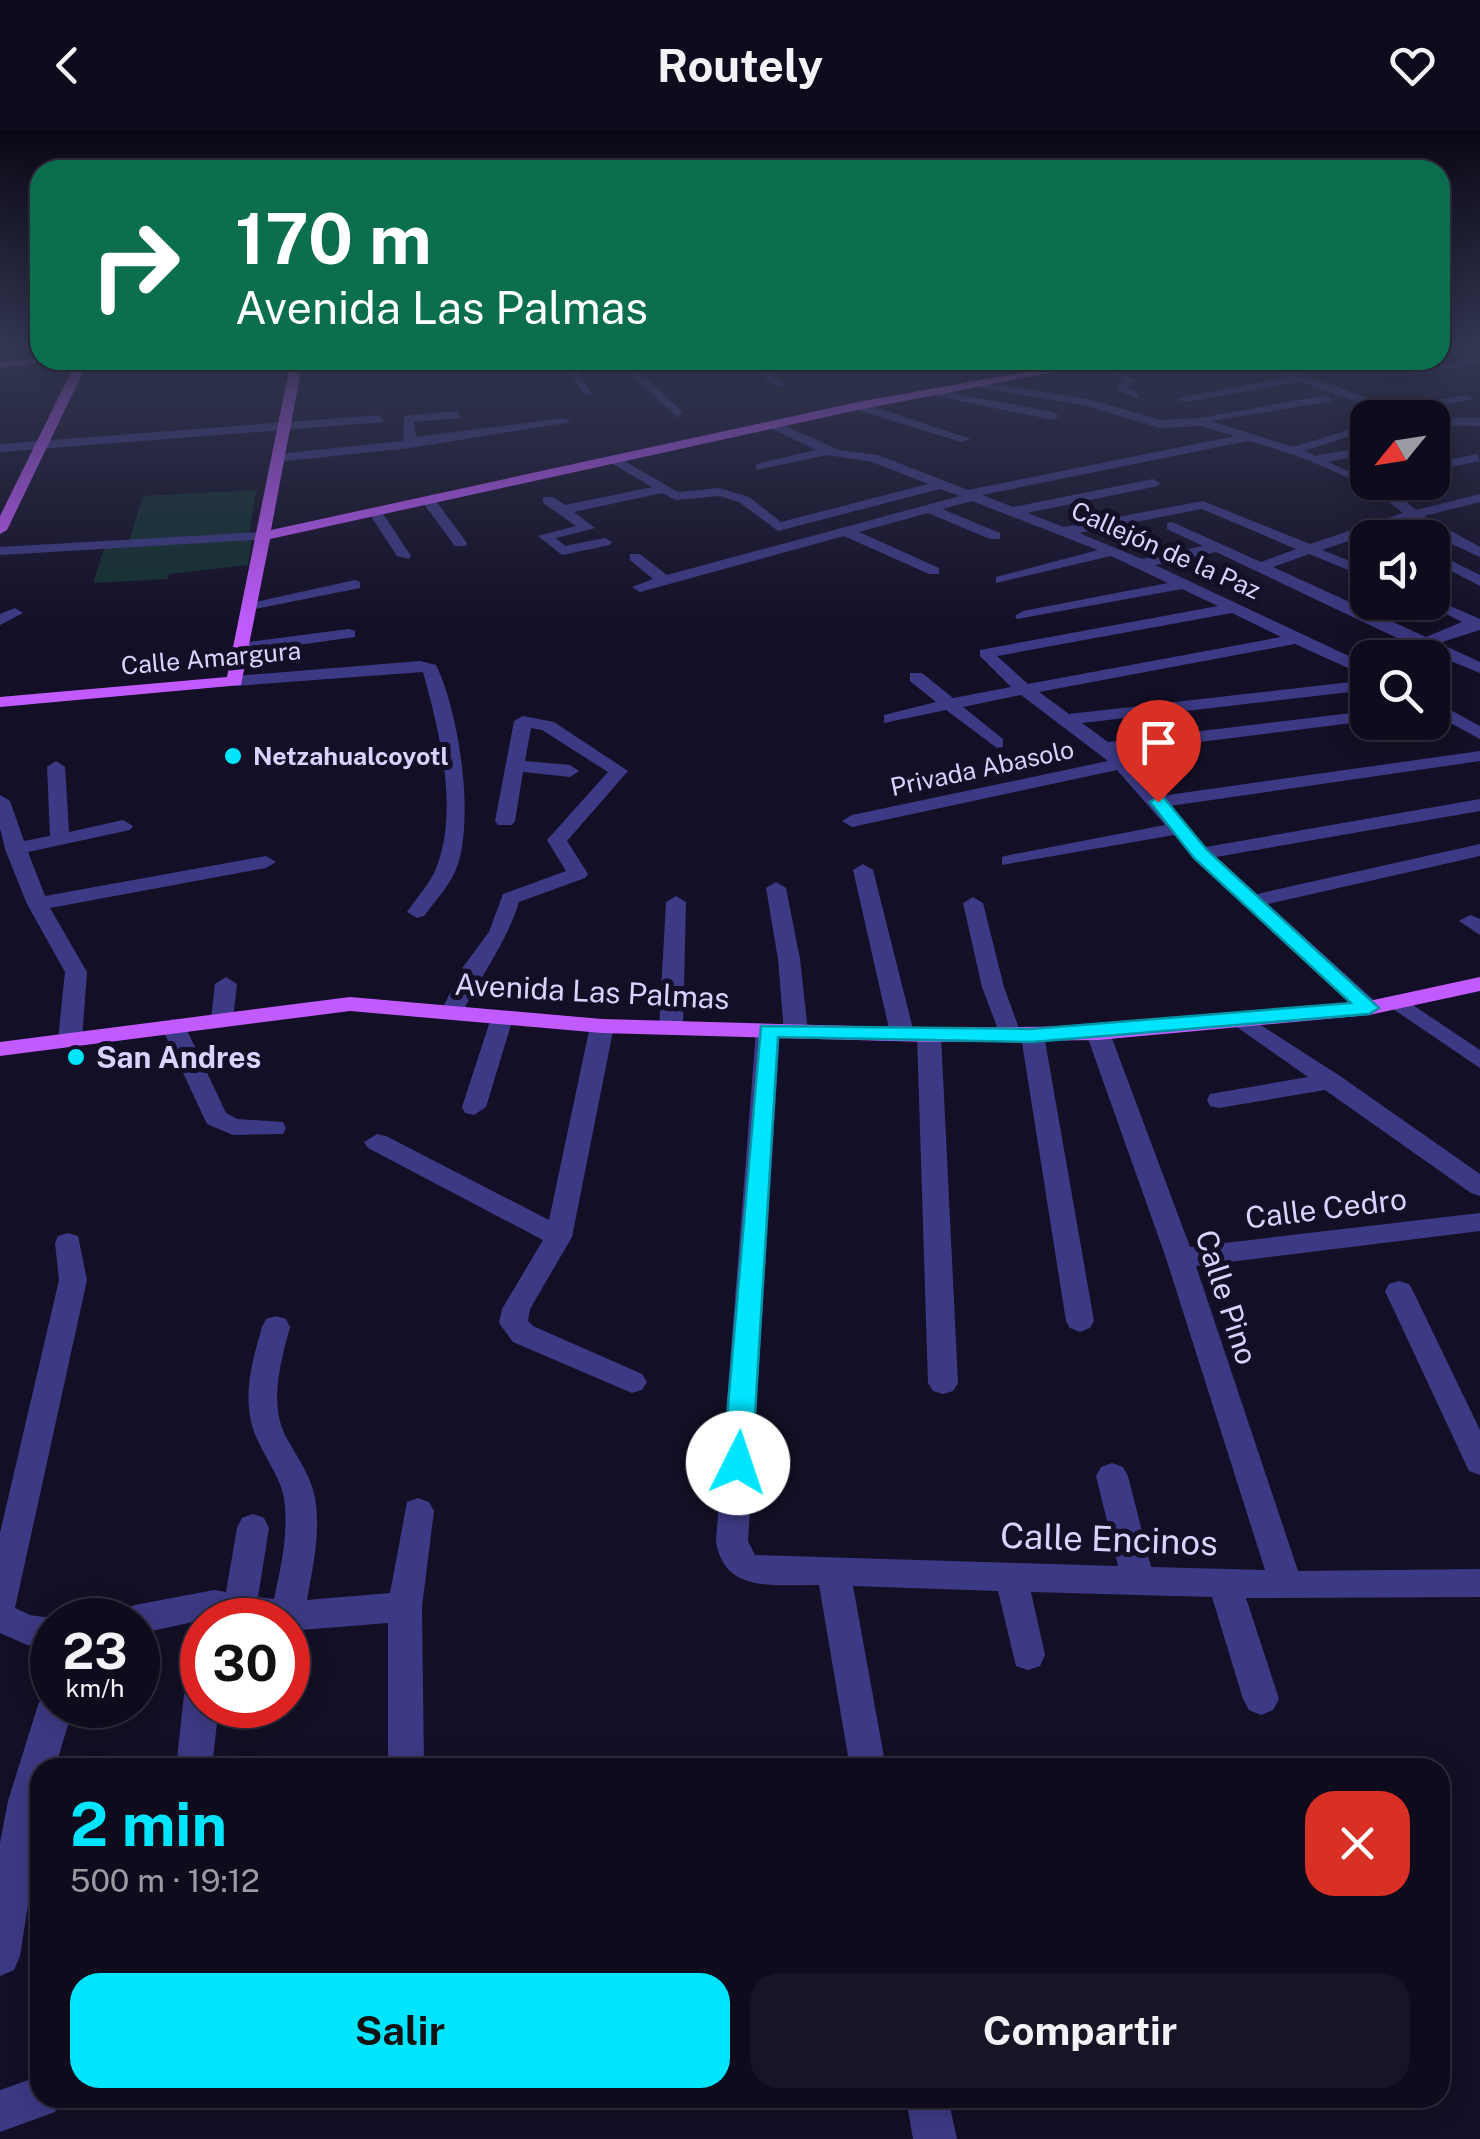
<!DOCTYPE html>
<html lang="es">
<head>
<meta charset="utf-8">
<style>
  :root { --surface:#0e0b1c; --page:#171425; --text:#f1f3f6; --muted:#9b9ba3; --line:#2e2b3b; --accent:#00e5ff }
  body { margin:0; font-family:"Public Sans",sans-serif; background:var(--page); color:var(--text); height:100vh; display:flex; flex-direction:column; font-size:38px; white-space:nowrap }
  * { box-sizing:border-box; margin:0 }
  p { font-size:32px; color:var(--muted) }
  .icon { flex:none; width:55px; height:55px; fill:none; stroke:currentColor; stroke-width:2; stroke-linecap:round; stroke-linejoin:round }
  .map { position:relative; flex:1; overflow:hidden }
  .drawer { position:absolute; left:30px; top:1628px; width:1420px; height:350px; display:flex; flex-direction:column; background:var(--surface); border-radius:30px; box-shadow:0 5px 25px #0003,0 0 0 2px var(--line) }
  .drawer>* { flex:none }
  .guide { position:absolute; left:30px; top:30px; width:1420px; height:210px; border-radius:30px; box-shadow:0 5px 25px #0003,0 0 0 2px var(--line); background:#0b6e4f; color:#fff; overflow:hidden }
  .needle { width:65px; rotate:240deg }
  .fabs { position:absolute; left:1350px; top:270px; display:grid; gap:20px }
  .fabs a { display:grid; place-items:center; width:100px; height:100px; border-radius:20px; background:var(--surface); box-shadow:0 5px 25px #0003,0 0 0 2px var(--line); font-size:50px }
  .speed { position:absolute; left:30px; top:1468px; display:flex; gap:20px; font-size:50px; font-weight:700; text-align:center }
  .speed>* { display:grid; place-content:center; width:130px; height:130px; border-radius:50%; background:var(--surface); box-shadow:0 5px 25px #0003,0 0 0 2px var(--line); line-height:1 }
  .speed small { font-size:25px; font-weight:400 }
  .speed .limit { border:15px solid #d22; background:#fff; color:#111 }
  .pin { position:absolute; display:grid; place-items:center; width:85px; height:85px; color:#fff; margin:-102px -42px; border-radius:50% 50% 50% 0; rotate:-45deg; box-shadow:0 0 10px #0007 }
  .pin .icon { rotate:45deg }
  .me { position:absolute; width:110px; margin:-55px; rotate:4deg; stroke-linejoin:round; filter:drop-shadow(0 0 8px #0008) }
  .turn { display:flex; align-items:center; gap:35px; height:210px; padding:0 40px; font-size:45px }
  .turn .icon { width:130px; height:130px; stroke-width:2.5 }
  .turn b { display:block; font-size:70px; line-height:85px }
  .round { display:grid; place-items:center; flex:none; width:105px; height:105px; border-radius:30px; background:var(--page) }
  .head { display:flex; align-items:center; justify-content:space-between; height:170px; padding:0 40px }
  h1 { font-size:60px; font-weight:700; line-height:75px; color:var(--accent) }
  .action { display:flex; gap:20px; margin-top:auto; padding:20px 40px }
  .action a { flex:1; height:115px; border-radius:30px; background:var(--accent); color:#111; font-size:40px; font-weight:700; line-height:115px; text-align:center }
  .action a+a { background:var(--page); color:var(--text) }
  header { display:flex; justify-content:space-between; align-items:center; height:130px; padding:0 40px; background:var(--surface); font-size:45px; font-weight:700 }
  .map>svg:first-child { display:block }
  .green { fill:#12302f }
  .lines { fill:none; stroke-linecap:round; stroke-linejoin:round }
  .minor { fill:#3d3a85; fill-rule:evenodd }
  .major { fill:#c25bff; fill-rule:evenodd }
  .route { fill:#00e5ff; stroke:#0095a6; stroke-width:2.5 }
  .poi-dot { fill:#00e5ff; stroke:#130f26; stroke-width:4 }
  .labels { text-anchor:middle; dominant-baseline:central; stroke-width:10; stroke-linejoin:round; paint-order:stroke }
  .far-street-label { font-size:25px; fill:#d9d4ff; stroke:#130f26 }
  .far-poi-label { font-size:25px; font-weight:bold; fill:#d9d4ff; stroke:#130f26; text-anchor:start }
  .street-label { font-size:30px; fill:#d9d4ff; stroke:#130f26 }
  .poi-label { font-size:30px; font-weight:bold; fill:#d9d4ff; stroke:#130f26; text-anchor:start }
  .near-street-label { font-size:35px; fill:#d9d4ff; stroke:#130f26 }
</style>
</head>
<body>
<header><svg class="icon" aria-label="back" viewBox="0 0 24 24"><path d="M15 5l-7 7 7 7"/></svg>Routely<svg class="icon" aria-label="heart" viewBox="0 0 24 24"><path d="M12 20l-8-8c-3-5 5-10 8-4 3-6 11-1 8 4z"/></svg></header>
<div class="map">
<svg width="1480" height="2009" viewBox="0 0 1480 2009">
  <rect width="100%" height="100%" fill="#130f26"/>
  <path class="green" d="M256,360L249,404L129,411L143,366Z
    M252,408L248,435L169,444L168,449L93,453L105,416Z"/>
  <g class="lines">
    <path class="minor" d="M1480,227V233L1413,245L1407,242Z
      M169,230H181L185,236L175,238Z
      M531,230H543L544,231L538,234Z
      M558,230H570L593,265H585Z
      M703,230H736L642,244L682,281L678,288L621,236L627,233L636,238Z
      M741,230H754L786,255L776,257Z
      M819,230H832L836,234L830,237Z
      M1242,230L1277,236L1329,230L1328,233L1288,240L1394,277L1467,265L1473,269L1409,281L1422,288H1403L1300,252L1184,272L1178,268L1287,247Z
      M1088,231L1135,249L1128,258L1138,264V268L1116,260L1123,251L1088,235Z
      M974,251L1088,269L1161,290L1199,288L1328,265L1332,271L1211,291L1293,317L1368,294V300L1304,321L1316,326L1368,316V324L1328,332L1396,363L1416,380L1480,364V372L1424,386L1480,417V427L1424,401L1411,390L1322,420L1368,438V448L1309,424L1273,437L1426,507L1462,492L1423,472H1432V468L1480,489V500L1439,513L1480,532V543L1416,517L1216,422L1155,435L1368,535V547L1295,514L1039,562L1069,584L1368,550V560L1082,593L1108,612L1368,581V591L1119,622L1161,666L1480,621V631L1170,676L1206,717L1480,669V681L1216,727L1257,764L1480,714V726L1268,774L1377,873L1380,878L1377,883H1361L1174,705L1002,735V727L1009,725L1165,695L1117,640L852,697L842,691L852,685L1108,631L1021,565L963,577L1003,609V617L997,618L946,580L884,593V585L936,572L910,551V543H922L953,568L1011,557L980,526V520L1218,476L1182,459L1017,489L1015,486L1023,481L1168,453L1111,426L996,453V447L1098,420L972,371L942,379L1000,403V409H990L928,383L859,402L939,438V444H929L844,406L640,462L632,457L653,449L630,430V424H640L667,445L960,366L940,359L778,401L739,372L719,366L676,370L662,363L574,382L595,398L556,408L565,416L605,408L612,412L610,415L562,425L538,406L576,396L543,373V367H553L565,375L652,357L609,332V326L614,325L678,362L719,358L749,367L781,392L928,354L872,332L828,325L756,340V334L816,320L768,297L772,290L839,320L878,325L968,360L1235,306L1201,296L1160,298L1087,276L970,256ZM1248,311C1299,324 1363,349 1403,383L1310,414L1203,371L1064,397L1027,383L1158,356L1160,353L1153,349L1013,377L982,365ZM1202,379L1296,419L1261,432L1172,392L1167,393V399L1203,416L1142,429L1079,403ZM1232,483L1281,507L1028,554L997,526Z
      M931,259L1053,282L1059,286L1053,290L927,264Z
      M854,273H862L971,309L961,312L854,279Z
      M457,281L461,288L414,292L416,307L565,288L571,292L410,318L277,332L271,328L277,324L403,311L404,286Z
      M380,285L384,292L0,322V314Z
      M1432,287L1480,288V296L1432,295Z
      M1477,324L1480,331L1432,341V333Z
      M423,367H433L467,413L465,416H455L421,370Z
      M375,378L380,379L411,426L409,429L397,426L368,382Z
      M262,402L267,403V409L0,425V417Z
      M1432,421L1480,445V456L1432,431Z
      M355,450L360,452V458L250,480L242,475Z
      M15,478L23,483L0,495V484Z
      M349,499L355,501V507L241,523L233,518L241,513Z
      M420,531L436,535C459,582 474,684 458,734C452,753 436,770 424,786L417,788L407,782C417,767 431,753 437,736C459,678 439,600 423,542L235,556L227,551L235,546Z
      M1432,570L1480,596V609L1432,583Z
      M523,586L554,592L628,641L567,711L588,744L585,748L519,772C507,812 481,845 462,883L459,888H443L440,883L463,837L489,802L503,764L566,741L547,710L608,642L542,600L531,598L525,631L570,635L579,641L570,647L523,642L515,691L512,695H498L495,691L514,591Z
      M56,631L65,637L69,702L123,690L133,696L130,700L28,722L45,766L266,726L276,732L266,738L50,778L87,842L82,910L70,917L58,910L65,842L27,774L5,719L0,698V665L10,671L24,711L50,706L47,637Z
      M863,734L873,740L914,903L902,910L890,903L853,740Z
      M776,752L786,758L800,829L808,902L796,909L784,902L778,829L766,758Z
      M676,766L686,772L683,898L671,905L659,898L666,772Z
      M973,767L983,773L1004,857L1021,904L1032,898L1044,905L1094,1191L1090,1198L1080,1202L1070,1198L1066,1191L1021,906L1010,912L1002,910L982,857L963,773Z
      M1470,785L1480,789V805L1459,791Z
      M226,847L237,854L233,889L222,896L211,889L215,854Z
      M1398,865L1480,920V938L1390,877L1387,872L1390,867Z
      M502,881L513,888L486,977L474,985L465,983L462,977L491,888Z
      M1242,883L1340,946L1480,1044V1066L1471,1063L1325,960L1219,978L1210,976L1207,970L1210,964L1308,947L1234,895L1231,890Z
      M173,889L185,896L226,983L237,989L283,992L286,998L283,1004L233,1005L207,994L161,896Z
      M602,889L614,896L572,1107L530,1179L528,1191L533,1196L642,1244L647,1252L642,1260L632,1263L513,1212L499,1193L502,1179L543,1110L368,1018L364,1012L377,1004L386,1006L549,1090L590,896Z
      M768,894L780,901L748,1411L755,1425L1118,1436L1096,1346L1101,1337L1112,1333L1123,1337L1128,1346L1151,1437L1265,1440L1166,1128L1086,903L1098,896L1110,903L1190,1117L1480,1083V1101L1196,1136L1298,1441L1480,1439V1467L1246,1468L1279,1569L1273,1580L1261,1585L1249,1580L1243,1569L1212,1467L1031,1462L1045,1525L1040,1536L1028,1540L1016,1536L998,1461L853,1456L886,1638H850L819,1455C777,1454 724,1465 716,1411L756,901Z
      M929,898L941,905L958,1253L953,1261L943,1264L933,1261L928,1253L917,905Z
      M68,1103L78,1106L87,1150L15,1478L30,1485L63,1490H52V1516L27,1515L0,1503V1403L59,1150L55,1113L58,1106Z
      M1399,1151L1409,1154L1413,1161L1480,1300V1345L1469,1341L1385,1161L1389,1154Z
      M276,1186L286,1189L290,1197C281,1231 269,1271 285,1305C296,1326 311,1345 315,1368C321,1402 313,1436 307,1470L390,1463L407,1372L418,1368L429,1372L434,1381L422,1477L424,1638H388V1493L288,1501V1490H202L138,1504V1490H118L123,1479L135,1475L214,1460L226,1462L237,1398L242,1388L253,1384L264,1388L269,1398L258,1467L274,1469C281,1436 289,1402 284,1368C280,1347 267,1331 258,1311C240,1274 251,1235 262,1197L266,1189Z
      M202,1549V1575H219L212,1638H176L184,1565L190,1554Z
      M52,1560V1575H74L55,1638H40V1699L20,1826L14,1840L0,1846V1713L8,1671L38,1575L44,1563Z
      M40,1946V1968H61L55,1982L0,2002V1960Z
      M906,1968H948L957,2009H913Z"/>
    <path class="major" d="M40,227L44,232L0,238V232Z
      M77,230H89L7,400L0,404V386Z
      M291,230H303L271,400L858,272L1093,230H1117L858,280L270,409L241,555L0,577V567L227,547Z
      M1480,847V861L1369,885L1098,910L929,912L602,903L350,881L0,926V912L350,867L602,889L929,898L1098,896L1369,871Z"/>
  </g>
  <linearGradient id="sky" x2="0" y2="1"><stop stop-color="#0a0815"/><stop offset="0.44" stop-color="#333752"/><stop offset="1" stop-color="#333752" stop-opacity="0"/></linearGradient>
  <rect width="1480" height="498" fill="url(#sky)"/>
  <path class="route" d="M1158,667L1164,668L1207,720L1379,878L1369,884L1032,912L778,907L752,1333L747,1341L738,1344L728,1341L723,1333L761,896L1032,899L1351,873L1194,728L1150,672Z"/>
  <g class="poi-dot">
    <circle cx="233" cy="626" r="10"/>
    <circle cx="76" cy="927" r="10"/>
  </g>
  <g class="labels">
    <g class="far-street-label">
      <text transform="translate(1166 420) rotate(24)">Callejón de la Paz</text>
      <text transform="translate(211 528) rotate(-5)">Calle Amargura</text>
      <text transform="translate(982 638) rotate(-12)">Privada Abasolo</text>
    </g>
    <g class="far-poi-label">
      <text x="253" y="626">Netzahualcoyotl</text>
    </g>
    <g class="street-label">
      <text transform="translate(592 861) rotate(3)">Avenida Las Palmas</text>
      <text transform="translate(1326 1078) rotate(-7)">Calle Cedro</text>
      <text transform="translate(1227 1167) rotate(72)">Calle Pino</text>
    </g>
    <g class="poi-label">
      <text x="96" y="927">San Andres</text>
    </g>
    <g class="near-street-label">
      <text transform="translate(1109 1409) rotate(2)">Calle Encinos</text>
    </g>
  </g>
</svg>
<div class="fabs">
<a><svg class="needle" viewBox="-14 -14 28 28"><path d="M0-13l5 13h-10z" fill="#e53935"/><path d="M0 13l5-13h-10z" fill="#9b9ba3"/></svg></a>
<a><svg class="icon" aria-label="sound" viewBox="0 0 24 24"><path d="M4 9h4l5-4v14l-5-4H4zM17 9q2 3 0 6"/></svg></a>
<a><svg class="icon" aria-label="search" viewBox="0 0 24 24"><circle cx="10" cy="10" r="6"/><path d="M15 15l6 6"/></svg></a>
</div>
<div class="speed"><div>23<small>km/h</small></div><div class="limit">30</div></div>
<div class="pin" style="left:1158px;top:672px;background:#d93025"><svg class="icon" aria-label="arrive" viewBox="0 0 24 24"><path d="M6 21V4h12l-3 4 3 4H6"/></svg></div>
<svg class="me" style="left:738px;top:1333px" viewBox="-20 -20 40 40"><circle r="19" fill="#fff"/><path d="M0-13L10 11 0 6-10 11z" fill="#00e5ff"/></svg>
<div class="guide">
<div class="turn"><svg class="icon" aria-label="right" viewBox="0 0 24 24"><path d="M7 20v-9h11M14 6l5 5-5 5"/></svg><div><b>170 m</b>Avenida Las Palmas</div></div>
</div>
<section class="drawer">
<div class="head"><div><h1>2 min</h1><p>500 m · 19:12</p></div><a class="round" style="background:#d93025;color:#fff"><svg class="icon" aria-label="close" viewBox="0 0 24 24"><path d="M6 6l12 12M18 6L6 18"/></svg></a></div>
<div class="action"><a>Salir</a><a>Compartir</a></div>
</section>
</div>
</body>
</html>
